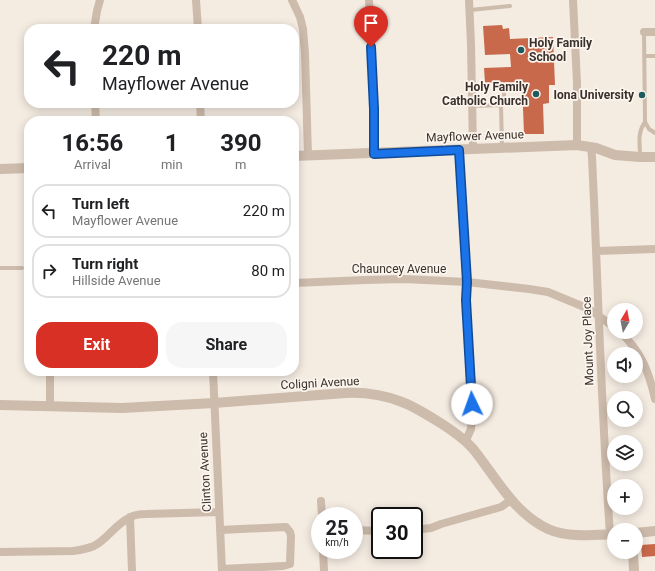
<!DOCTYPE html>
<html lang="en">
<head>
<meta charset="utf-8">
<style>
  :root { --surface:#fff; --page:#f6f6f6; --text:#202124; --muted:#757577; --line:#e0e0e0; --accent:#d93025 }
  body { margin:0; font-family:Roboto,sans-serif; background:var(--page); color:var(--text); height:100vh; display:flex; flex-direction:column; font-size:15px; white-space:nowrap }
  * { box-sizing:border-box; margin:0 }
  p { font-size:13px; color:var(--muted) }
  .icon { flex:none; width:22px; height:22px; fill:none; stroke:currentColor; stroke-width:2; stroke-linecap:round; stroke-linejoin:round }
  .map { position:relative; flex:1; overflow:hidden }
  .drawer { position:absolute; left:24px; top:116px; width:275px; height:260px; display:flex; flex-direction:column; background:var(--surface); border-radius:16px; box-shadow:0 2px 10px #0003 }
  .drawer>* { flex:none }
  .banner { position:absolute; left:24px; top:24px; width:275px; height:84px; border-radius:16px; box-shadow:0 2px 10px #0003; background:#fff; color:var(--text); overflow:hidden }
  .needle { width:26px; rotate:10deg }
  .controls { position:absolute; left:607px; top:303px; display:grid; gap:8px }
  .controls a { display:grid; place-items:center; width:36px; height:36px; border-radius:50%; background:var(--surface); box-shadow:0 2px 10px #0003; font-size:20px }
  .speed { position:absolute; left:311px; top:507px; display:flex; gap:8px; font-size:20px; font-weight:700; text-align:center }
  .speed>* { display:grid; place-content:center; width:52px; height:52px; border-radius:50%; background:var(--surface); box-shadow:0 2px 10px #0003; line-height:1 }
  .speed small { font-size:10px; font-weight:400 }
  .speed .limit { border:2px solid #111; border-radius:6px; background:#fff; color:#111 }
  .pin { position:absolute; display:grid; place-items:center; width:34px; height:34px; color:#fff; margin:-41px -17px; border-radius:50% 50% 50% 0; rotate:-45deg; box-shadow:0 0 4px #0007 }
  .pin .icon { rotate:45deg }
  .me { position:absolute; width:44px; margin:-22px; rotate:357deg; stroke-linejoin:round; filter:drop-shadow(0 0 3px #0008) }
  .turn { display:flex; align-items:center; gap:14px; height:84px; padding:0 12px; font-size:18px }
  .turn .icon { width:52px; height:52px; stroke-width:2.5 }
  .turn b { display:block; font-size:28px; line-height:34px }
  .eta { display:flex; justify-content:space-evenly; align-items:center; height:68px; text-align:center }
  .eta b { font-size:24px; font-weight:700; line-height:28px }
  .button { display:flex; gap:8px; margin-top:auto; padding:8px 12px }
  .button a { flex:1; height:46px; border-radius:16px; background:var(--accent); color:#fff; font-size:16px; font-weight:700; line-height:46px; text-align:center }
  .button a+a { background:var(--page); color:var(--text) }
  ul { padding:0; list-style:none }
  li { display:flex; align-items:center; gap:12px; height:54px; margin:0 8px 6px; padding:0 4px; border:2px solid var(--line); border-radius:16px }
  li div { flex:1 }
  li b { display:block; font-size:15px }
  li em { font-style:normal }
  .map>svg:first-child { display:block }
  .building { fill:#c8694b }
  .lines { fill:none; stroke-linecap:round; stroke-linejoin:round }
  .service { stroke:#cdbbac; stroke-width:4 }
  .minor { stroke:#cdbbac; stroke-width:8 }
  .tertiary { stroke:#cdbbac; stroke-width:10 }
  .route-casing { stroke:#114b97; stroke-width:10 }
  .route { stroke:#1a73e8; stroke-width:7 }
  .poi-dot { fill:#1f5a5e; stroke:#fbf5ee; stroke-width:1.5 }
  .labels { text-anchor:middle; dominant-baseline:central; stroke-width:3.5; stroke-linejoin:round; paint-order:stroke }
  .poi-label { font-size:12px; font-weight:bold; fill:#3b302b; stroke:#fbf5ee; text-anchor:end }
  .street-label { font-size:12px; fill:#3b302b; stroke:#fbf5ee }
</style>
</head>
<body>
<div class="map">
<svg width="655" height="571" viewBox="0 0 655 571">
  <rect width="100%" height="100%" fill="#f4ebe1"/>
  <path class="building" d="M502,25L503,29L509,28L510,39L553,37L555,85H549V103L543,104L544,134H524L522,82L485,83L484,68L511,67L510,54L485,55L483,26Z
    M655,544V556L642,557L641,545Z"/>
  <g class="lines">
    <path class="service" d="M470,10L510,6
      M644,56H655
      M501,105L504,99V90
      M472,106L501,105L502,148
      M645,122L649,129L655,133
      M640,156C640,143 637,133 645,122L644,32
      M0,268H22"/>
    <path class="minor" d="M196,0L198,29
      M292,0L300,17L303,29L305,53L308,156
      M369,0L374,109V154
      M469,0L471,44L473,149
      M573,0L577,83V145
      M94,29L97,11L100,0
      M644,32H655
      M95,103L96,121
      M200,103L201,121
      M591,147L592,157C598,282 601,408 610,534
      M459,150L467,282L466,300L472,417L471,429L466,440
      M597,251L655,249
      M294,283L365,280L404,279L467,282L529,289L548,292L589,309L614,327
      M620,332C641,351 649,372 655,399
      M50,371V406
      M213,371L222,571
      M321,501L322,516
      M130,517L132,571
      M220,530L286,527L290,532L291,536L290,564L283,566L222,569
      M354,530L380,531
      M414,530L431,528L441,524L501,507L511,500
      M323,550L324,571
      M0,552L73,551C80,550 87,549 94,546C108,539 116,523 131,517C136,514 141,514 146,514L219,512"/>
    <path class="tertiary" d="M294,156L577,145L596,148L615,155L640,157H655
      M0,169L29,168
      M0,405L122,408L214,403L345,393C364,392 384,395 402,402C413,406 424,413 434,419C449,428 463,437 474,450C497,479 514,513 548,529C568,538 593,535 614,534
      M636,533L655,531
      M633,552L634,571"/>
  </g>
  <g class="lines">
    <defs>
      <path id="route" d="M371,47L374,109V154L459,150L467,282L466,300L472,404"/>
    </defs>
    <use href="#route" class="route-casing"/>
    <use href="#route" class="route"/>
  </g>
  <g class="poi-dot">
    <circle cx="521" cy="50" r="4"/>
    <circle cx="536" cy="94" r="4"/>
    <circle cx="642" cy="95" r="4"/>
  </g>
  <g class="labels">
    <g class="poi-label">
      <text x="529" y="43" text-anchor="start">Holy Family<tspan x="529" dy="14">School</tspan></text>
      <text x="528" y="87">Holy Family<tspan x="528" dy="14">Catholic Church</tspan></text>
      <text x="634" y="95">Iona University</text>
    </g>
    <g class="street-label">
      <text transform="translate(475 136) rotate(-2)">Mayflower Avenue</text>
      <text x="399" y="269">Chauncey Avenue</text>
      <text transform="translate(588 341) rotate(-92)">Mount Joy Place</text>
      <text transform="translate(320 383) rotate(-3)">Coligni Avenue</text>
      <text transform="translate(205 472) rotate(-93)">Clinton Avenue</text>
    </g>
  </g>
</svg>
<div class="controls">
<a><svg class="needle" viewBox="-14 -14 28 28"><path d="M0-13l5 13h-10z" fill="#e53935"/><path d="M0 13l5-13h-10z" fill="#757577"/></svg></a>
<a><svg class="icon" aria-label="sound" viewBox="0 0 24 24"><path d="M4 9h4l5-4v14l-5-4H4zM17 9q2 3 0 6"/></svg></a>
<a><svg class="icon" aria-label="search" viewBox="0 0 24 24"><circle cx="10" cy="10" r="6"/><path d="M15 15l6 6"/></svg></a>
<a><svg class="icon" aria-label="layers" viewBox="0 0 24 24"><path d="M12 4l9 5-9 5-9-5zM3 14l9 5 9-5"/></svg></a>
<a>+</a>
<a>−</a>
</div>
<div class="speed"><div>25<small>km/h</small></div><div class="limit">30</div></div>
<div class="pin" style="left:371px;top:47px;background:#d93025"><svg class="icon" aria-label="arrive" viewBox="0 0 24 24"><path d="M6 21V4h12l-3 4 3 4H6"/></svg></div>
<svg class="me" style="left:472px;top:404px" viewBox="-20 -20 40 40"><circle r="19" fill="#fff"/><path d="M0-13L10 11 0 6-10 11z" fill="#1a73e8"/></svg>
<div class="banner">
<div class="turn"><svg class="icon" aria-label="left" viewBox="0 0 24 24"><path d="M17 20v-9H6M10 6l-5 5 5 5"/></svg><div><b>220 m</b>Mayflower Avenue</div></div>
</div>
<section class="drawer">
<div class="eta">
<div><b>16:56</b><p>Arrival</p></div>
<div><b>1</b><p>min</p></div>
<div><b>390</b><p>m</p></div>
</div>
<ul>
<li><svg class="icon" aria-label="left" viewBox="0 0 24 24"><path d="M17 20v-9H6M10 6l-5 5 5 5"/></svg><div><b>Turn left</b><p>Mayflower Avenue</p></div><em>220 m</em></li>
<li><svg class="icon" aria-label="right" viewBox="0 0 24 24"><path d="M7 20v-9h11M14 6l5 5-5 5"/></svg><div><b>Turn right</b><p>Hillside Avenue</p></div><em>80 m</em></li>
</ul>
<div class="button"><a>Exit</a><a>Share</a></div>
</section>
</div>
</body>
</html>
